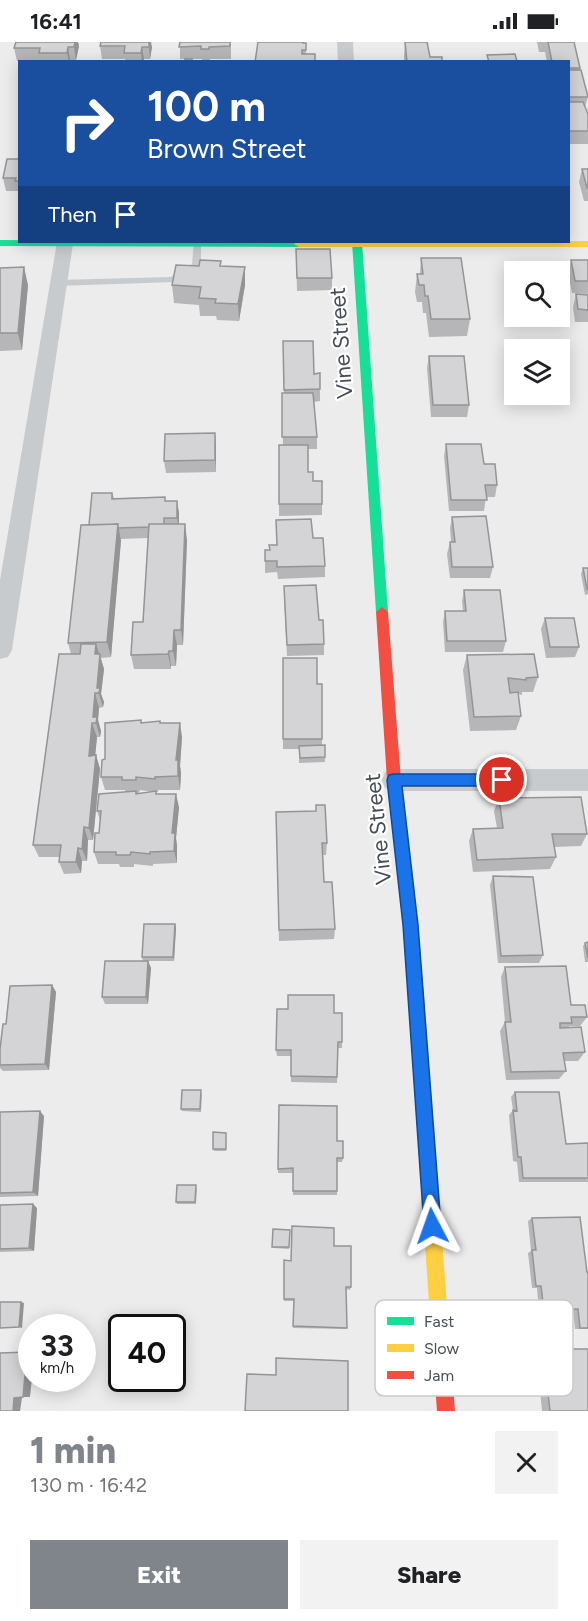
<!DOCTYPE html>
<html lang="en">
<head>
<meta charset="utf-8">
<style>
  :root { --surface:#fff; --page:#f2f2f2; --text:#202124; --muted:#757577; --accent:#80858c }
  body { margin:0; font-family:Figtree,sans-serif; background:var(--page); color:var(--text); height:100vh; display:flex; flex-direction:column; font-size:22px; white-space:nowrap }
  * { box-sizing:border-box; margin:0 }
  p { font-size:20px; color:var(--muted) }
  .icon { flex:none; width:33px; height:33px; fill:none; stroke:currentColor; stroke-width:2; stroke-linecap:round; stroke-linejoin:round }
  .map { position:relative; height:1369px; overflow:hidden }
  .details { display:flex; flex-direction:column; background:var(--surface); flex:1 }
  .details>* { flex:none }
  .banner { position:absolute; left:18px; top:18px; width:552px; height:183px; border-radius:0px; box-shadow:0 3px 15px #0003; background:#1a4fa0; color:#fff; overflow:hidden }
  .tools { position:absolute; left:504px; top:219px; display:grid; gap:12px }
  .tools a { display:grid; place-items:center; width:66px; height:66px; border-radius:0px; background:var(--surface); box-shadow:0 3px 15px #0003; font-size:30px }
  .speed { position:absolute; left:18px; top:1272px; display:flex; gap:12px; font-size:30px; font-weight:700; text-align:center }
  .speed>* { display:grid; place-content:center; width:78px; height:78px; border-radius:50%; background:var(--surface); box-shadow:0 3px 15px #0003; line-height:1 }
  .speed small { font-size:15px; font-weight:400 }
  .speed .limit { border:3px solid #111; border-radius:9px; background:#fff; color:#111 }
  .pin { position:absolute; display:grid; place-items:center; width:51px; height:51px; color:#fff; margin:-26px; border:3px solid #fff; border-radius:50%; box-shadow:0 2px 6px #0007 }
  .me { position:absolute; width:66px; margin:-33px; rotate:356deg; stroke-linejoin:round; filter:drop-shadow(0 0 4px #0008) }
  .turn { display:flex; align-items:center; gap:21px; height:126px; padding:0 30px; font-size:27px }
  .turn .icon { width:78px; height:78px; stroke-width:2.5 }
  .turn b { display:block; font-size:42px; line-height:51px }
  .then { display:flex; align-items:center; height:57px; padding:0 30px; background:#0003; gap:12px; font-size:22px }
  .round { display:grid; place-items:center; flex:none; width:63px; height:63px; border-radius:0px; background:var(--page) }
  .summary { display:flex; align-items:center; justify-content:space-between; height:102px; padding:0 30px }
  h1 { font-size:36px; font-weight:800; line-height:45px; color:var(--accent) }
  .primary-button { display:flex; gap:12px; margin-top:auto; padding:12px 30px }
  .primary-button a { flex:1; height:69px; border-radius:0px; background:var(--accent); color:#fff; font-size:24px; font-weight:800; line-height:69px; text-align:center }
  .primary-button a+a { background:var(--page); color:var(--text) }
  .status { display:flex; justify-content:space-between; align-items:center; height:42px; padding:0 30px; background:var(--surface); direction:ltr }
  .status svg { height:16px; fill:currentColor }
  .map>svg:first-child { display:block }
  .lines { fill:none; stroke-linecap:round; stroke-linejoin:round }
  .lane { fill:#c8cbcd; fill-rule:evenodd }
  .street { fill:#c8cbcd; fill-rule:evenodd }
  .fast { fill:#16e098; fill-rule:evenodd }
  .slow { fill:#ffcf43; fill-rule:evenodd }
  .jam { fill:#f24e42; fill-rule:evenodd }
  .wall { fill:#b6b6b8; fill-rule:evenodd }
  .shaded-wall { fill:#949496 }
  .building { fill:#d4d4d6; stroke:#949496; stroke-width:1.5 }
  .route { fill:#1a73e8; stroke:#114b97; stroke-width:1.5 }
  .labels { text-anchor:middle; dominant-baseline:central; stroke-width:4.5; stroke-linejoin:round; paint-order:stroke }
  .street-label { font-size:22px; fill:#454e58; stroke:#fff }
  .key { fill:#fff; stroke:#c7cacd; stroke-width:1.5 }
  .key-label { font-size:16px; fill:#454e58 }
</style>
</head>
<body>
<div class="status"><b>16:41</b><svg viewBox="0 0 49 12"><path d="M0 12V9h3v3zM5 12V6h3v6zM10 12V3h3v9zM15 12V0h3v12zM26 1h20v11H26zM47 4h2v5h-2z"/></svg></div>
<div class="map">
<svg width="588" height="1369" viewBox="0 0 588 1369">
  <rect width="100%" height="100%" fill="#edecec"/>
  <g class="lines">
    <path class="lane" d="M194,200L201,201V223L189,234L174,240L58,244L53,241L58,238L170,235L183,230L192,222Z"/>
    <path class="street" d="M337,0H353L354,20H338Z
      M57,200H71L73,202L12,608L8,615L0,617V538Z
      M394,727H588V749H394L385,746L382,738L385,730Z"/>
    <path class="fast" d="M0,198L302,200L304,202L299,205L0,204Z
      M352,200H362L388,570L382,575L376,570Z"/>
    <path class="slow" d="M588,199V205H299L294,202L296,200Z
      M417,959L422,962L425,967L449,1291L446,1297L440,1300L434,1297L431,1291L409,967L412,962Z"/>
    <path class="jam" d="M382,565L388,570L401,738L418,883L425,967L422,972L417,975L412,972L409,967L404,883L387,738L376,570Z
      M440,1282L446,1285L449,1291L455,1369H437L431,1291L434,1285Z"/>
  </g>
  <path class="wall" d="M16,0H78L79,4L76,18H70V20L17,19L14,6Z
    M180,0H231V17H210V19L206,20H202V17H180Z
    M258,0L306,1V12L315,20Z
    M405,0L430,15L442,20H404V13Z
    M537,0H574L580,26V28L588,55L585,65L588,72V102H568V20H547L545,10H539Z
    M100,4L152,5L150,17H144L143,20H125V17H102Z
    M20,117V152H18V149H6L3,136Z
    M582,127H588V159H584L579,140Z
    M296,207L332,236V248L297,249Z
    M421,216L470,277L467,294L429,295L426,271H423L422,260H417L415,250L417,232H420Z
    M571,218H588V252L572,251L568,231Z
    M221,219V224L245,225V243L239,279L217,278L216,274H200L199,263L174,261L172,243L199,224Z
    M0,226L28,243L22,308L0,309Z
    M576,252L588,253V280H575L573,265Z
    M283,299L314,332L320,347V359L314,360L317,395V407H308V430L313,439L322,462V473L279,474V403H283L282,351H284Z
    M429,314L469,363L467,375H431L427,326Z
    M215,391L216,430L166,431L164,419Z
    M446,402L484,422L497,443L495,455H486L484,469H449L444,414Z
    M112,451L114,456L165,455V459L179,470V482L187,498L183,603H177L176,624H171V627H134L131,613L143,580L148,496L121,497L111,615L101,616L104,627L101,652L104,660L103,665L99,666L98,678L101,689L100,695H97L95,713H96L100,727L93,798H88L87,819H82L81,831L64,832L59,820V815H39L33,803L71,612L68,601L89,483Z
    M452,475L493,525L490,536H450L447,512L450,500H451L450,486Z
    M313,496L325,524V535L278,537L277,530L265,531V508H270L277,503Z
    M583,526H588V552L585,553L581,532Z
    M464,548L506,599L503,610H445L443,580L445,569H463L462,559Z
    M284,555L319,578L324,602V613L287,614Z
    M545,576L579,605L575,615L546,616L541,587Z
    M467,613L538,635L533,650H522V653L518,652L521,674L516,688L470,689L463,628Z
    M283,616L317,642L322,697V703H325V720L299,721V707H283Z
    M141,678L142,681L160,679L161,681L182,695L180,724L181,731L180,748H158V750H156L157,752L179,765L176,796L177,804V821L153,822V824L134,822V825H120L119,822H98L94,810L99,791L100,778L97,769L125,750V748H105L101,735L105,717ZM140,748L152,750L137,751H139Z
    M499,756L587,792L581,804L554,805L556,815L550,827L473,830L469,799L473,787L497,786L494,769Z
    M276,770L327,801L326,813H323L324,840L335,887L334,897L279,899Z
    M493,834L543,913L539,921H498L490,843Z
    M175,882L176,886L174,919H148L151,926L148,962H105L102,955L143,919L142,915Z
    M588,900V920H585L583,904L585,901Z
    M505,925L571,963L587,975L580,984H569V986L585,1010L578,1019H564L566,1029L559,1037L506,1038L500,989L505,980L501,935Z
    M52,943L56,950L49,1028L3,1029L0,1026V1007L6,982Z
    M334,971L342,1000V1006H338L337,1041L291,1040V1014H277L276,1008Z
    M515,1050L566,1102L588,1101V1140H519L517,1120L513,1119L509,1073L513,1068L511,1055Z
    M202,1051L201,1070L182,1069L181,1067Z
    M0,1070L44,1074L38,1154L0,1155Z
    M226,1091V1109H214L213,1107Z
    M337,1099L343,1116L342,1120H337V1153H293V1131H278V1127Z
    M197,1146L196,1162H177L176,1160Z
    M0,1163L37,1166L34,1209L0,1210Z
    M532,1176L588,1230V1287H575L573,1269L539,1270L537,1246H532L528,1211L531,1209L528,1179Z
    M273,1187L290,1188L289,1207L273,1206Z
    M334,1204L351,1245L350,1248L346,1247L347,1286L346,1287L293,1286L294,1259H284V1257L291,1219Z
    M543,1307L588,1369H542L536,1308Z"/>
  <path class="shaded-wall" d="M75,0H78L79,4L76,18L74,5Z
    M149,0H151L152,5L150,17L149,5Z
    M68,5L70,18V20H69L67,11Z
    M142,5L144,17L143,20H142L141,11Z
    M24,225L28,243L22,308L18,291Z
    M245,225V243L239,279L238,262Z
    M215,391L216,403V430L215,418Z
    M177,459L179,470V487L177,476Z
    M118,482L121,499L111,615L107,600Z
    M185,482L187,498L183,603L181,588Z
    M174,588L177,603L176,624L173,609Z
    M96,602L104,627L101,652L104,660L103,665L97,646L95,612Z
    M169,609L171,624V627L168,612Z
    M95,651L99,666L98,678L101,689L100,695L96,681L93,675Z
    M92,681L97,695L94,727L89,714Z
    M180,681L182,695L180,724L181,731L180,748L176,718Z
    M96,713L100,727L93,798L89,786Z
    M176,752L179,765L176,796L177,804V821L174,809L172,791Z
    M84,785L88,798L87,819L82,807Z
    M78,806L82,819L81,831L76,820Z
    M175,882L176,886L174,919L173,915Z
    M148,919L151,926L148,962L146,955Z
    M52,943L56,950L49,1028L45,1022Z
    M40,1069L44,1074L38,1154L33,1150Z
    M33,1162L37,1166L34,1209L29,1206Z
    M21,1260L24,1261L22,1286L19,1285Z
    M27,1310L32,1311V1336L30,1355H23Z
    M14,1356H22L20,1369H13Z"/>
  <path class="building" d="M16,0H75L74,5H68L67,11H39L40,6H14Z
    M101,0H149V5H142L141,11H124L125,4H100Z
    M180,0H230V4L209,5V7H201V4L179,5Z
    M258,0H303V1H306V8H302V12H315V20H255Z
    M405,0H427L430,15H442V20H407Z
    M548,0H574L580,26H568V20H552Z
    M515,12L517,19L506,20H489L487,13Z
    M185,17H192V20H185Z
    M568,28H581L588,55H568Z
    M568,60H583L588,72V89H568Z
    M7,117H20V139H15L16,136H3Z
    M582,127H588V146H587Z
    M296,207H330L332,236H297Z
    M421,216H461L470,277H431L428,254H425L424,243H419L417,232H423Z
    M200,218L221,219L220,224L245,225L238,262L215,261L216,257L199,256L201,245L172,243L176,223L199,224Z
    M571,218H588V239H575Z
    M24,225L18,291H0V226Z
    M576,252L588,253V268L578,267Z
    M283,299H313L314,332L320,331V347L284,348Z
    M429,314H464L469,363H433Z
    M282,351H313L317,395H282Z
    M215,391V418L164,419L165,392Z
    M446,402H481L484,422H495L497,443H485L487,458H451Z
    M279,403H308V430H313V439H322V462H279Z
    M92,451H112V457L165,455V459H177V476H164V482H149V485L118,486V482L89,483Z
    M486,474L493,525H452L450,500H455L452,475Z
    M311,477L313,496H323L325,524L277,525V519H265V508H270L269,503H277L276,478Z
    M118,482L107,600L68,601L81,483Z
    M149,482H185L181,588H174L173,609H169L168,612L131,613L133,580H143Z
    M583,526H588V547H587Z
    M316,543L319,578H323L324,602L287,603L284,544Z
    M464,548H500L506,599H447L445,569H466Z
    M545,576H574L579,605H550Z
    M81,602H96L95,612H100L97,646H100L99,651H95L93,675H97L96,681H92L89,714L96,713L89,786L84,785L82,807L78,806L76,820H59L61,803H33L59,612H80Z
    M534,612L538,635L526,636V638L508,636L510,651L518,650L521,674L474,675L467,613Z
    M283,616H317V642H322V697H283Z
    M141,678V681L160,679V681H180L176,718H178V734L155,735V737L136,735V738H122V735H101L102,718L105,717V681Z
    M325,703V715L300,716L299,704Z
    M136,749V752L156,749V752H176L172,791H175L174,809L150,810V812L131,810L130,813H116V810H94L95,791H99L101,769H97L99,752Z
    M581,755L587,792H552L556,815L477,818L473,787L503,786L499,756Z
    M316,763H325L327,801H322L324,840H332L335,887L279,888L276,770L316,769Z
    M493,834L533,835L543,913L501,914Z
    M144,882H175L173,915H142Z
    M588,900V916L585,901Z
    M105,919H148L146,955H102Z
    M566,924L571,963H585L587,975H571L572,981H560V986L581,985L585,1010L563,1011L566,1029L511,1030L505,980H511L505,925Z
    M52,943L45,1022L0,1023V1007L3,982H6L10,944Z
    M288,953H334V971H342V1000H338L337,1035L291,1034V1008H276L277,967H288Z
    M182,1048H201L200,1067H181Z
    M515,1050H559L566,1102L588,1101V1136H523L521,1115H518L513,1068L517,1069Z
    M279,1063L337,1064V1099H343V1116H337V1149H293V1126L278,1127Z
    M40,1069L33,1150L0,1151V1070Z
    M213,1090L226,1091V1107H213Z
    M177,1143H196L195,1160H176Z
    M33,1162L29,1206L0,1207V1163Z
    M580,1175L587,1230H588V1286H580L578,1267L544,1268L541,1244H536L532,1208H536L532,1176Z
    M292,1184L334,1186V1204H351V1245H346L347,1286L293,1284L294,1257H284V1218L291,1219Z
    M273,1187L290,1188L289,1205H272Z
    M0,1260H21L19,1285L0,1286Z
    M543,1307H588V1369H550Z
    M27,1310L23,1355L14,1356L13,1369H0V1311Z
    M276,1316L348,1319V1369H245L247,1332L276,1333Z"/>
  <path class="route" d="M394,732H502L507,733L509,738L507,742L502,744H402L418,883L441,1184L439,1190L432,1193L426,1190L424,1184L403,883L387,738L389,733Z"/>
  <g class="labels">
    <g class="street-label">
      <text transform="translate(341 301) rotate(-94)">Vine Street</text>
      <text transform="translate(378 787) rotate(-96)">Vine Street</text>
    </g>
  </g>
  <rect x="375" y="1258" width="198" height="96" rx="9" class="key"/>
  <rect x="387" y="1275" width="27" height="8" fill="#16e098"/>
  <rect x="387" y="1302" width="27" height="8" fill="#ffcf43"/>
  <rect x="387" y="1329" width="27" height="8" fill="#f24e42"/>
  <g class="key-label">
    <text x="424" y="1285">Fast</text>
    <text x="424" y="1312">Slow</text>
    <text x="424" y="1339">Jam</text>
  </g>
</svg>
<div class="tools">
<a><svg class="icon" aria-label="search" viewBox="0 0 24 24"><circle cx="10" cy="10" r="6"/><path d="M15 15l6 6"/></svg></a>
<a><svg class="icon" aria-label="layers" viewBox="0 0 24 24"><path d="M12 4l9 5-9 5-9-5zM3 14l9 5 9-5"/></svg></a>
</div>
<div class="speed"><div>33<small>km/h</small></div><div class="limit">40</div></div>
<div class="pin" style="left:502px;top:738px;background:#d93025"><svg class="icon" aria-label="arrive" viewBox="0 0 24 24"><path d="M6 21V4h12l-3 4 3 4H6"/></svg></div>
<svg class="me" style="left:432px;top:1184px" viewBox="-20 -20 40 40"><path d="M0-17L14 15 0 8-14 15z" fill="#1a73e8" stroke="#fff" stroke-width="4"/></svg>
<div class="banner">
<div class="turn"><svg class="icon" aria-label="right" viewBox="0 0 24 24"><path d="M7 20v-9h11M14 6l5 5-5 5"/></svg><div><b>100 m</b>Brown Street</div></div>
<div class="then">Then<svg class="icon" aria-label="arrive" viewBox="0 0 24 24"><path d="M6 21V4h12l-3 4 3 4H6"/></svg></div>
</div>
</div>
<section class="details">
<div class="summary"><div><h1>1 min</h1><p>130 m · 16:42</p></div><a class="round"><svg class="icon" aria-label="close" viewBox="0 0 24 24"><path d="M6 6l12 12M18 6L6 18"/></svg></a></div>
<div class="primary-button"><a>Exit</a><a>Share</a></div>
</section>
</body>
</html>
